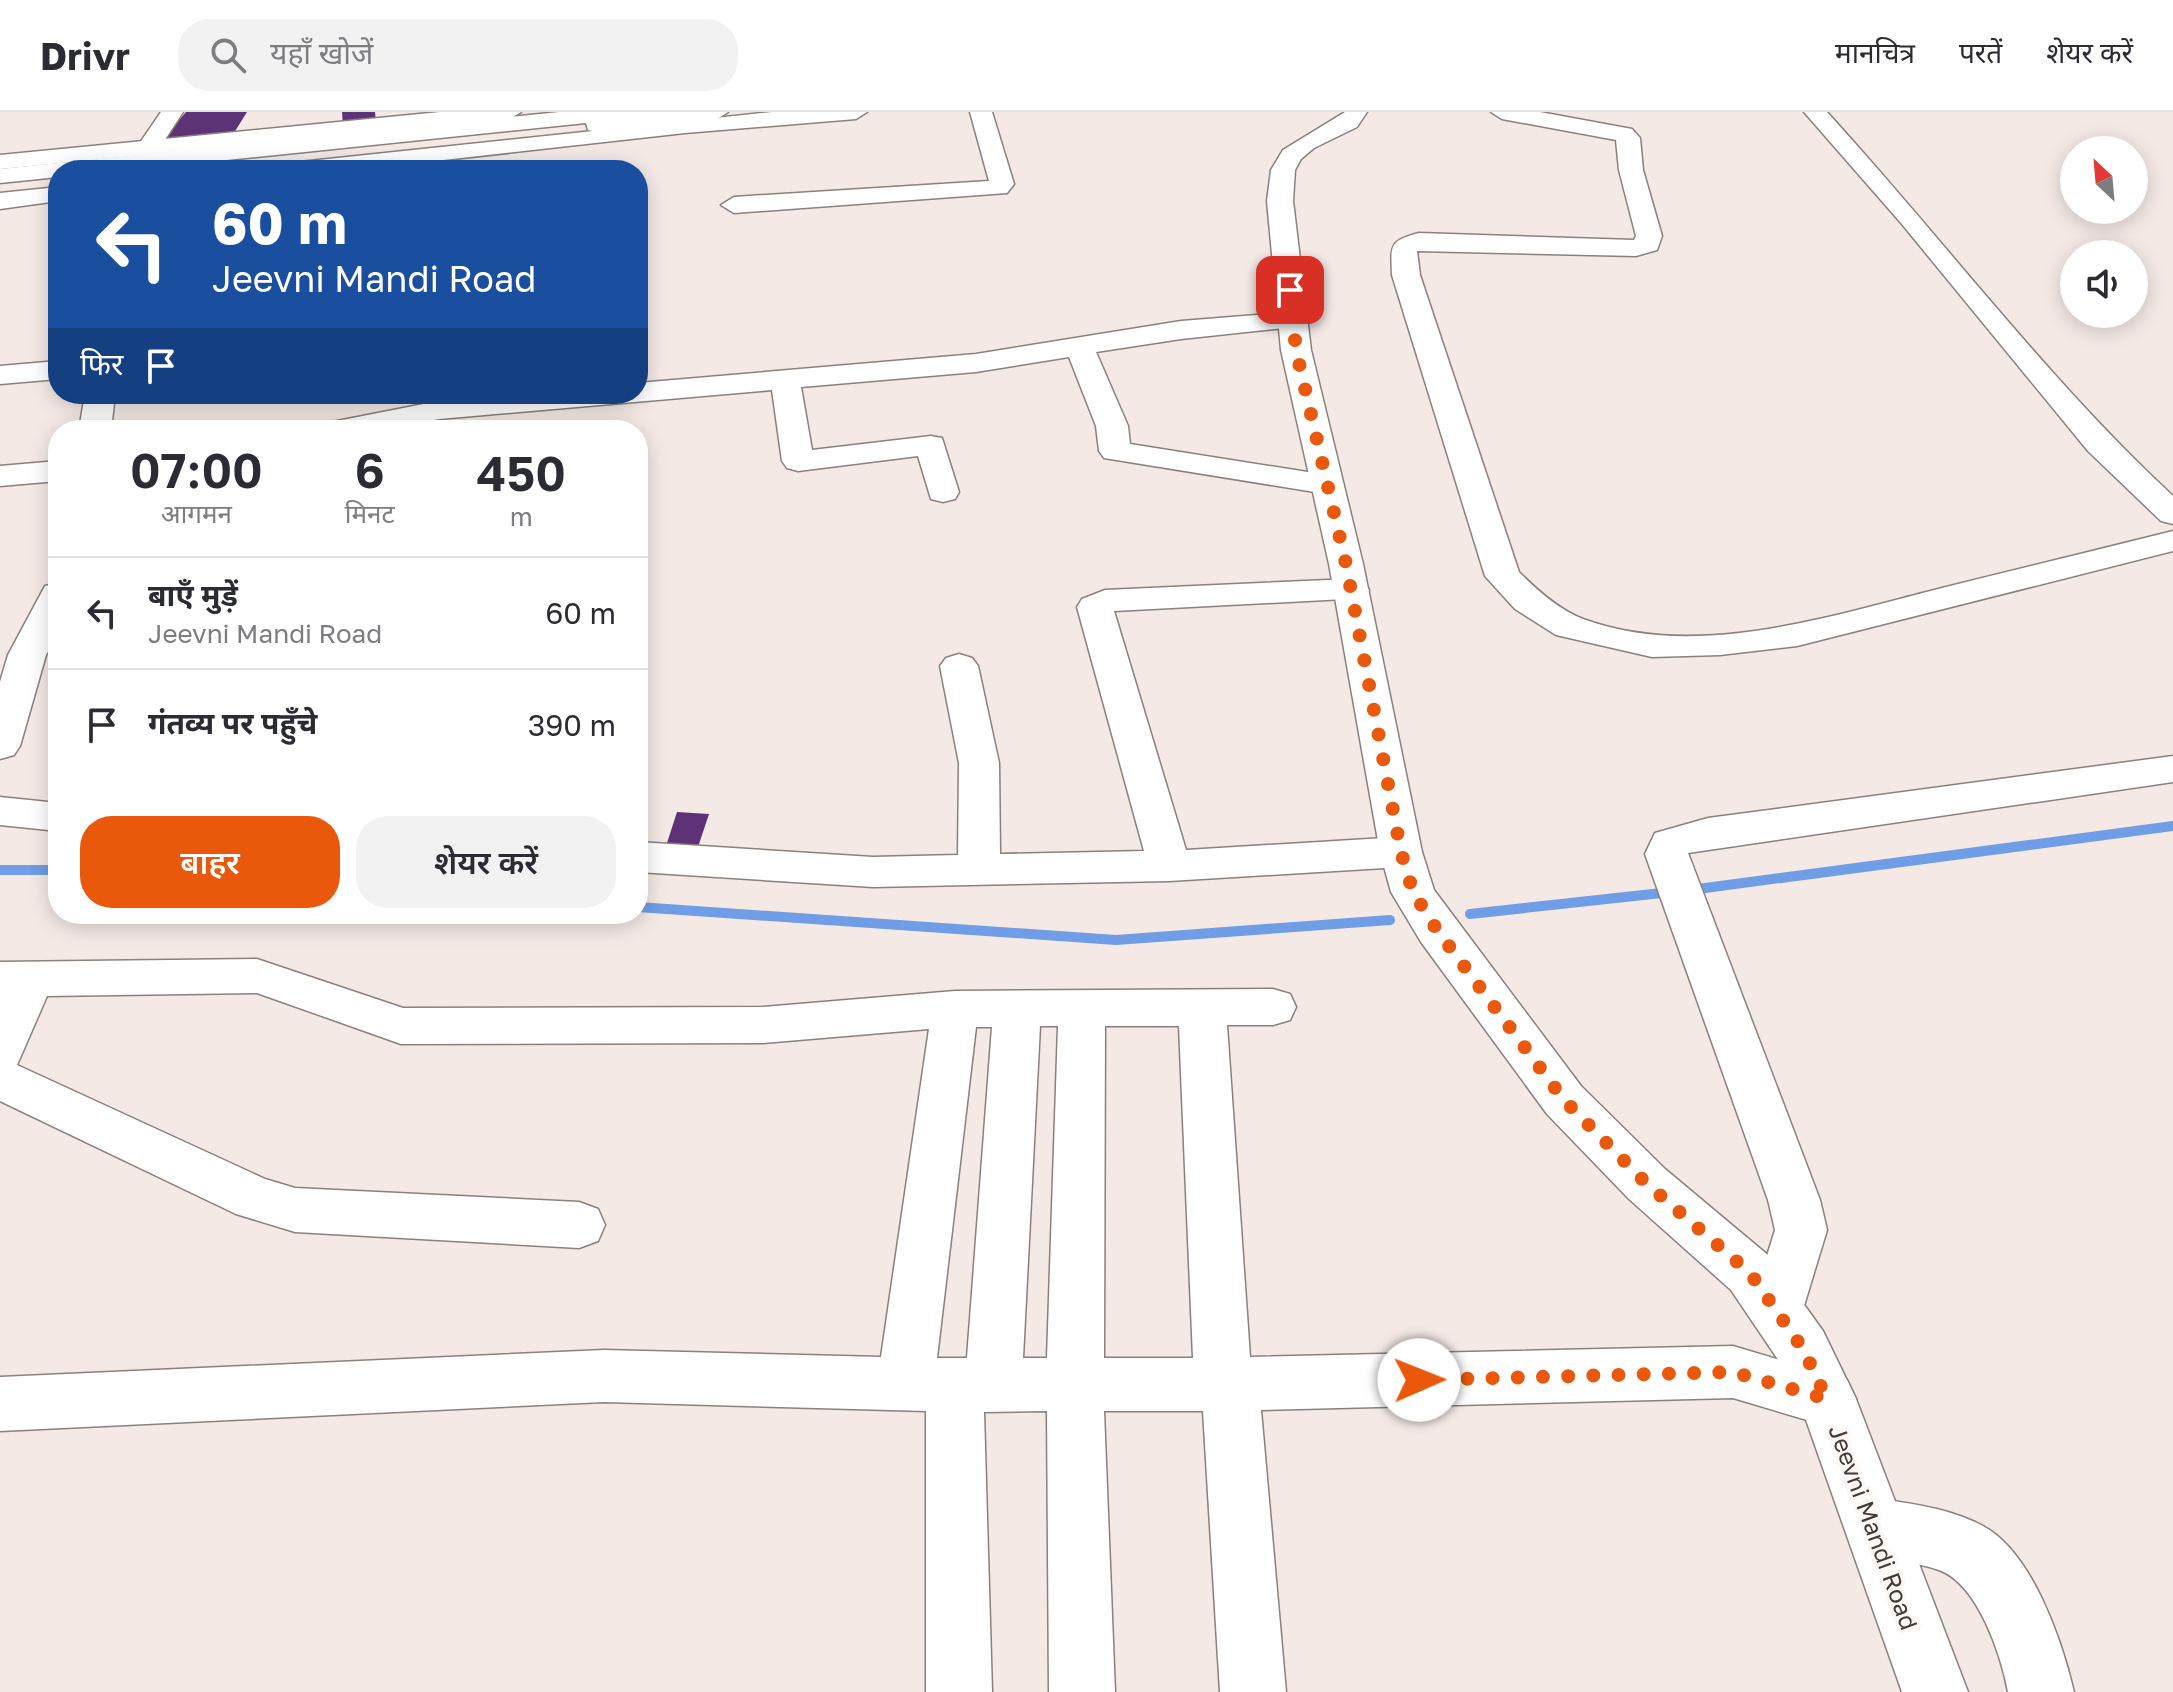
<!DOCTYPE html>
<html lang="hi">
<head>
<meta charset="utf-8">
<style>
  :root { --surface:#fff; --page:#f2f2f3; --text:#2b2b33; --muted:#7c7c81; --line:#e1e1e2; --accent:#ea580c }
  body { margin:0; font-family:"Golos Text","Noto Sans Devanagari",sans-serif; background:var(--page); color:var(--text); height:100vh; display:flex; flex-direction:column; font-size:30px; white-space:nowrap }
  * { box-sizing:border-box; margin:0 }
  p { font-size:26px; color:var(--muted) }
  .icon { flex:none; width:44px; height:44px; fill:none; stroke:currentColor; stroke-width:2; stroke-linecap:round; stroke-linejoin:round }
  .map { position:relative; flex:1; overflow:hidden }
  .details { position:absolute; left:48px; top:308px; width:600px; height:504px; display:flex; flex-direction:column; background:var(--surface); border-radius:32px; box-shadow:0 4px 20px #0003 }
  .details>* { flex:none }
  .hud { position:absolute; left:48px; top:48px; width:600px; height:244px; border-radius:32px; box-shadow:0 4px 20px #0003; background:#1a4fa0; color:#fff; overflow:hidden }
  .needle { width:52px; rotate:334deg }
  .tools { position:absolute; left:2060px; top:24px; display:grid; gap:16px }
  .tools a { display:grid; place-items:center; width:88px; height:88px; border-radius:50%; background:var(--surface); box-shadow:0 4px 20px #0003; font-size:40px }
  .pin { position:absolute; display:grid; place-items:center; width:68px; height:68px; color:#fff; margin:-34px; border-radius:16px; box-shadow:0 4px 12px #0006 }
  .me { position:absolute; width:88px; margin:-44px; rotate:89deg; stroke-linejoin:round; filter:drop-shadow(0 0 6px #0008) }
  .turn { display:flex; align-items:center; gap:28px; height:168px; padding:0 32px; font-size:36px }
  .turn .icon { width:104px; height:104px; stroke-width:2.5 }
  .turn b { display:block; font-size:56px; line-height:68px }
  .then { display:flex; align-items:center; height:76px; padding:0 32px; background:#0003; gap:16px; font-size:30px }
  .eta { display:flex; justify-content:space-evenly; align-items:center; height:136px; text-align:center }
  .eta b { font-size:48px; font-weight:600; line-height:56px }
  .primary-button { display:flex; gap:16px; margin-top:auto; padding:16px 32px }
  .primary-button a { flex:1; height:92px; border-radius:32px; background:var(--accent); color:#fff; font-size:32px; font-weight:600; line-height:92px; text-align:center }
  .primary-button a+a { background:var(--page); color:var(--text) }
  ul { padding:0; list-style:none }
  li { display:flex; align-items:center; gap:24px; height:112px; padding:0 32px; border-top:2px solid var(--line) }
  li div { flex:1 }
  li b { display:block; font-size:30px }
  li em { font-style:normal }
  header { display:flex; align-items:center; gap:48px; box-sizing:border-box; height:112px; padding:0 40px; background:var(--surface); border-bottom:2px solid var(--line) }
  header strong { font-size:38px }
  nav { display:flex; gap:44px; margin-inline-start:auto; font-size:28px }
  .search { width:560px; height:72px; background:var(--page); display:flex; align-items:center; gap:20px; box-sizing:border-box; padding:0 28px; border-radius:32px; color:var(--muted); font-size:30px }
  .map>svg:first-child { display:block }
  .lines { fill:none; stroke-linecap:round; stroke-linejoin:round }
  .stream { stroke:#6f9ee6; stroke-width:10 }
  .building { fill:#5d3277 }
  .minor-casing { stroke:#8a807c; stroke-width:3 }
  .major-casing { stroke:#8a807c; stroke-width:3 }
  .highway-casing { stroke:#8a807c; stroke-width:3 }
  .minor { fill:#fff; fill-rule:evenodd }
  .major { fill:#fff; fill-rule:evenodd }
  .highway { fill:#fff; fill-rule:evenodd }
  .route { stroke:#ea580c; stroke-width:14; stroke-dasharray:0 25.2 }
  .labels { text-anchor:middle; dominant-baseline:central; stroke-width:8; stroke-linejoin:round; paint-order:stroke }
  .street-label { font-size:24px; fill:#3f3b39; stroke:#fef8f5 }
</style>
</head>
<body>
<header>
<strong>Drivr</strong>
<div class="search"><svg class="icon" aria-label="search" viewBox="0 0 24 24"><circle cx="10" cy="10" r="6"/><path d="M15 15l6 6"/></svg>यहाँ खोजें</div>
<nav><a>मानचित्र</a><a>परतें</a><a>शेयर करें</a></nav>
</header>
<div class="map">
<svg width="2173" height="1580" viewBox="0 0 2173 1580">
  <rect width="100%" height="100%" fill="#f4e9e5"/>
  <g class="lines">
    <path class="stream" d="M0,758H58
      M1690,778L2173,714
      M638,795L1116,828L1390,808
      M1470,802L1671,780"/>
  </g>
  <path class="building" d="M186,0H247L232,24L160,30Z
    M342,0H375L376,10L343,14Z
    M677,700L709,702L698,735L666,734Z"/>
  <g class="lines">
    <defs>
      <path id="minor" d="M161,0H183L157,40H141L137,35Z
        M970,0H992L1014,72L1007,81L734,101L721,93L734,85L989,69Z
        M1491,0H1540L1632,17L1640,26L1643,58L1662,124L1657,138L1636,144L1417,139L1420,163L1519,460C1537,478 1559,498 1583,507C1697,549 1830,504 1942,476C2019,457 2096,438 2173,419V439L1797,534L1720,543L1652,545L1556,523L1515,497L1485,464L1392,163C1391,134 1388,129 1419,121L1634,128L1636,124L1619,58L1616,28L1502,7Z
        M1804,0H1827C1943,127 2047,267 2173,384V412L2161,409L2088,339L1901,111Z
        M1293,200L1303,202L1307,208L1303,214L1181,227L1096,240L1128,314L1130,332L1339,365L1343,372L1339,379L1327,382L1104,346L1099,339L1096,314L1069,245L976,260L801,275L812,338L931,324L942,326L959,380L955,387L943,390L931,387L918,344L798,359L787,356L782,349L772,278L439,307L384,318H321L326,311L337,309L439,289L517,282H638V271L976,242L1181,209Z
        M58,249V267L0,272V254Z
        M85,282H115L111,318H79Z
        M58,349V369L0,374V354Z
        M1351,467L1364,470L1369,478L1364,486L1114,499L1186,738L1401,725L1416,729L1422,740L1416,751L1401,755L1169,769L873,775L638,760V730L873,745L958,743L959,651L940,554L946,546L959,542L972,546L978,554L999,651L1000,742L1144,739L1077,495L1082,487L1105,478Z
        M58,471V521L46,543L20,634L14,643L0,647V570L8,543L45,474Z
        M2173,644V670L1688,741L1820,1088L1827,1118L1797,1217L1778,1224L1759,1217L1750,1199L1775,1118L1768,1088L1645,742L1655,721L1708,706Z
        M0,685L58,691V719L0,713Z
        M257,847L403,896L763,895L955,879L1273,877L1290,882L1296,895L1290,908L1273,913H1227L1250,1245L1733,1234L1847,1268L1856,1287L1847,1306L1827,1314L1733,1286L1261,1298L1286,1580H1220L1203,1299H1104L1115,1580H1049L1047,1299L984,1300L992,1580H926V1299L604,1290L0,1319V1265L604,1238L881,1245L929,917L763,931L401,932L257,881L47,884L17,953L265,1067L295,1076L579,1090L598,1097L605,1113L598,1129L579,1136L295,1120L236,1102L0,989V850ZM1040,914H1058L1047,1246H1023ZM1105,914H1179L1193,1246H1104ZM976,915H992L967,1246H937Z
        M1875,1386C1912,1392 1949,1396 1983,1414C2032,1440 2062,1529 2074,1580H2008C2001,1543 1978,1472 1939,1458C1911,1448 1881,1449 1853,1437L1845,1416L1853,1395Z"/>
      <path id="major" d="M440,0H521L510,7L0,57V43Z
        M772,0H867L856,7L685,21L355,58H278L290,51Z
        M1345,0H1367L1357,15L1314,36L1301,47L1295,58L1293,89L1311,238L1363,452L1422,740L1434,778L1581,974L1665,1057L1769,1144L1823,1219L1856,1287L1968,1580H1902L1800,1291L1783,1255L1731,1178L1629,1087L1547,1002L1421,830L1391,780L1380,740L1329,452L1281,238L1267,89L1271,58L1283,38Z
        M58,75V89L0,97V81Z"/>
      <path id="highway" d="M559,0H728L717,7L596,20L588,18L586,11L129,58H58V65L0,71V57Z"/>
    </defs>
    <use href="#minor" class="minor-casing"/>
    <use href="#major" class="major-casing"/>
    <use href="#highway" class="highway-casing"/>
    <use href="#minor" class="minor"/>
    <use href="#major" class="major"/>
    <use href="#highway" class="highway"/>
  </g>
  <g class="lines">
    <path class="route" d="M1290,178L1296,238L1346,452L1401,740L1413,780L1437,818L1564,988L1647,1072L1750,1161L1803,1237L1827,1287L1733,1260L1419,1268"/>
  </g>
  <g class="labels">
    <g class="street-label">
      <text transform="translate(1874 1415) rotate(70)">Jeevni Mandi Road</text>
    </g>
  </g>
</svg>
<div class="tools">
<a><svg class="needle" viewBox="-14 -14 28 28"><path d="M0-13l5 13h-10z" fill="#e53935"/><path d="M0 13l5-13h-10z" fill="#7c7c81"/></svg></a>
<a><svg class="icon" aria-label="sound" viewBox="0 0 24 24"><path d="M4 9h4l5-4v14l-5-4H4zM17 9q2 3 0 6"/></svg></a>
</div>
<div class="pin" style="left:1290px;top:178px;background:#d93025"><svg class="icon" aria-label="arrive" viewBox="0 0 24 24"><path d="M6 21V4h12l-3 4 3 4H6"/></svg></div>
<svg class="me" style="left:1419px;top:1268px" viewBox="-20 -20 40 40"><circle r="19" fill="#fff"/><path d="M0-13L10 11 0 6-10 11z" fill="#ea580c"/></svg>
<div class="hud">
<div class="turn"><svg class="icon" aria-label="left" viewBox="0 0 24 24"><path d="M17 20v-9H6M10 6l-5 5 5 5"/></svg><div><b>60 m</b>Jeevni Mandi Road</div></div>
<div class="then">फिर<svg class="icon" aria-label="arrive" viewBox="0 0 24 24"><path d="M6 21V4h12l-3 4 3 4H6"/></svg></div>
</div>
<section class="details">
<div class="eta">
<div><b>07:00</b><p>आगमन</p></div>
<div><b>6</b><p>मिनट</p></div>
<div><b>450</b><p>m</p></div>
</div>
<ul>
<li><svg class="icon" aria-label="left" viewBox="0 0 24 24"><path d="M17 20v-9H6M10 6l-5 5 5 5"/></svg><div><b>बाएँ मुड़ें</b><p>Jeevni Mandi Road</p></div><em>60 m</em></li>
<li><svg class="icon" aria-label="arrive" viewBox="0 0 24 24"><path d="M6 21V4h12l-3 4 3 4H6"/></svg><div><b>गंतव्य पर पहुँचे</b></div><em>390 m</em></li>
</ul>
<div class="primary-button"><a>बाहर</a><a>शेयर करें</a></div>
</section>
</div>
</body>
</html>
